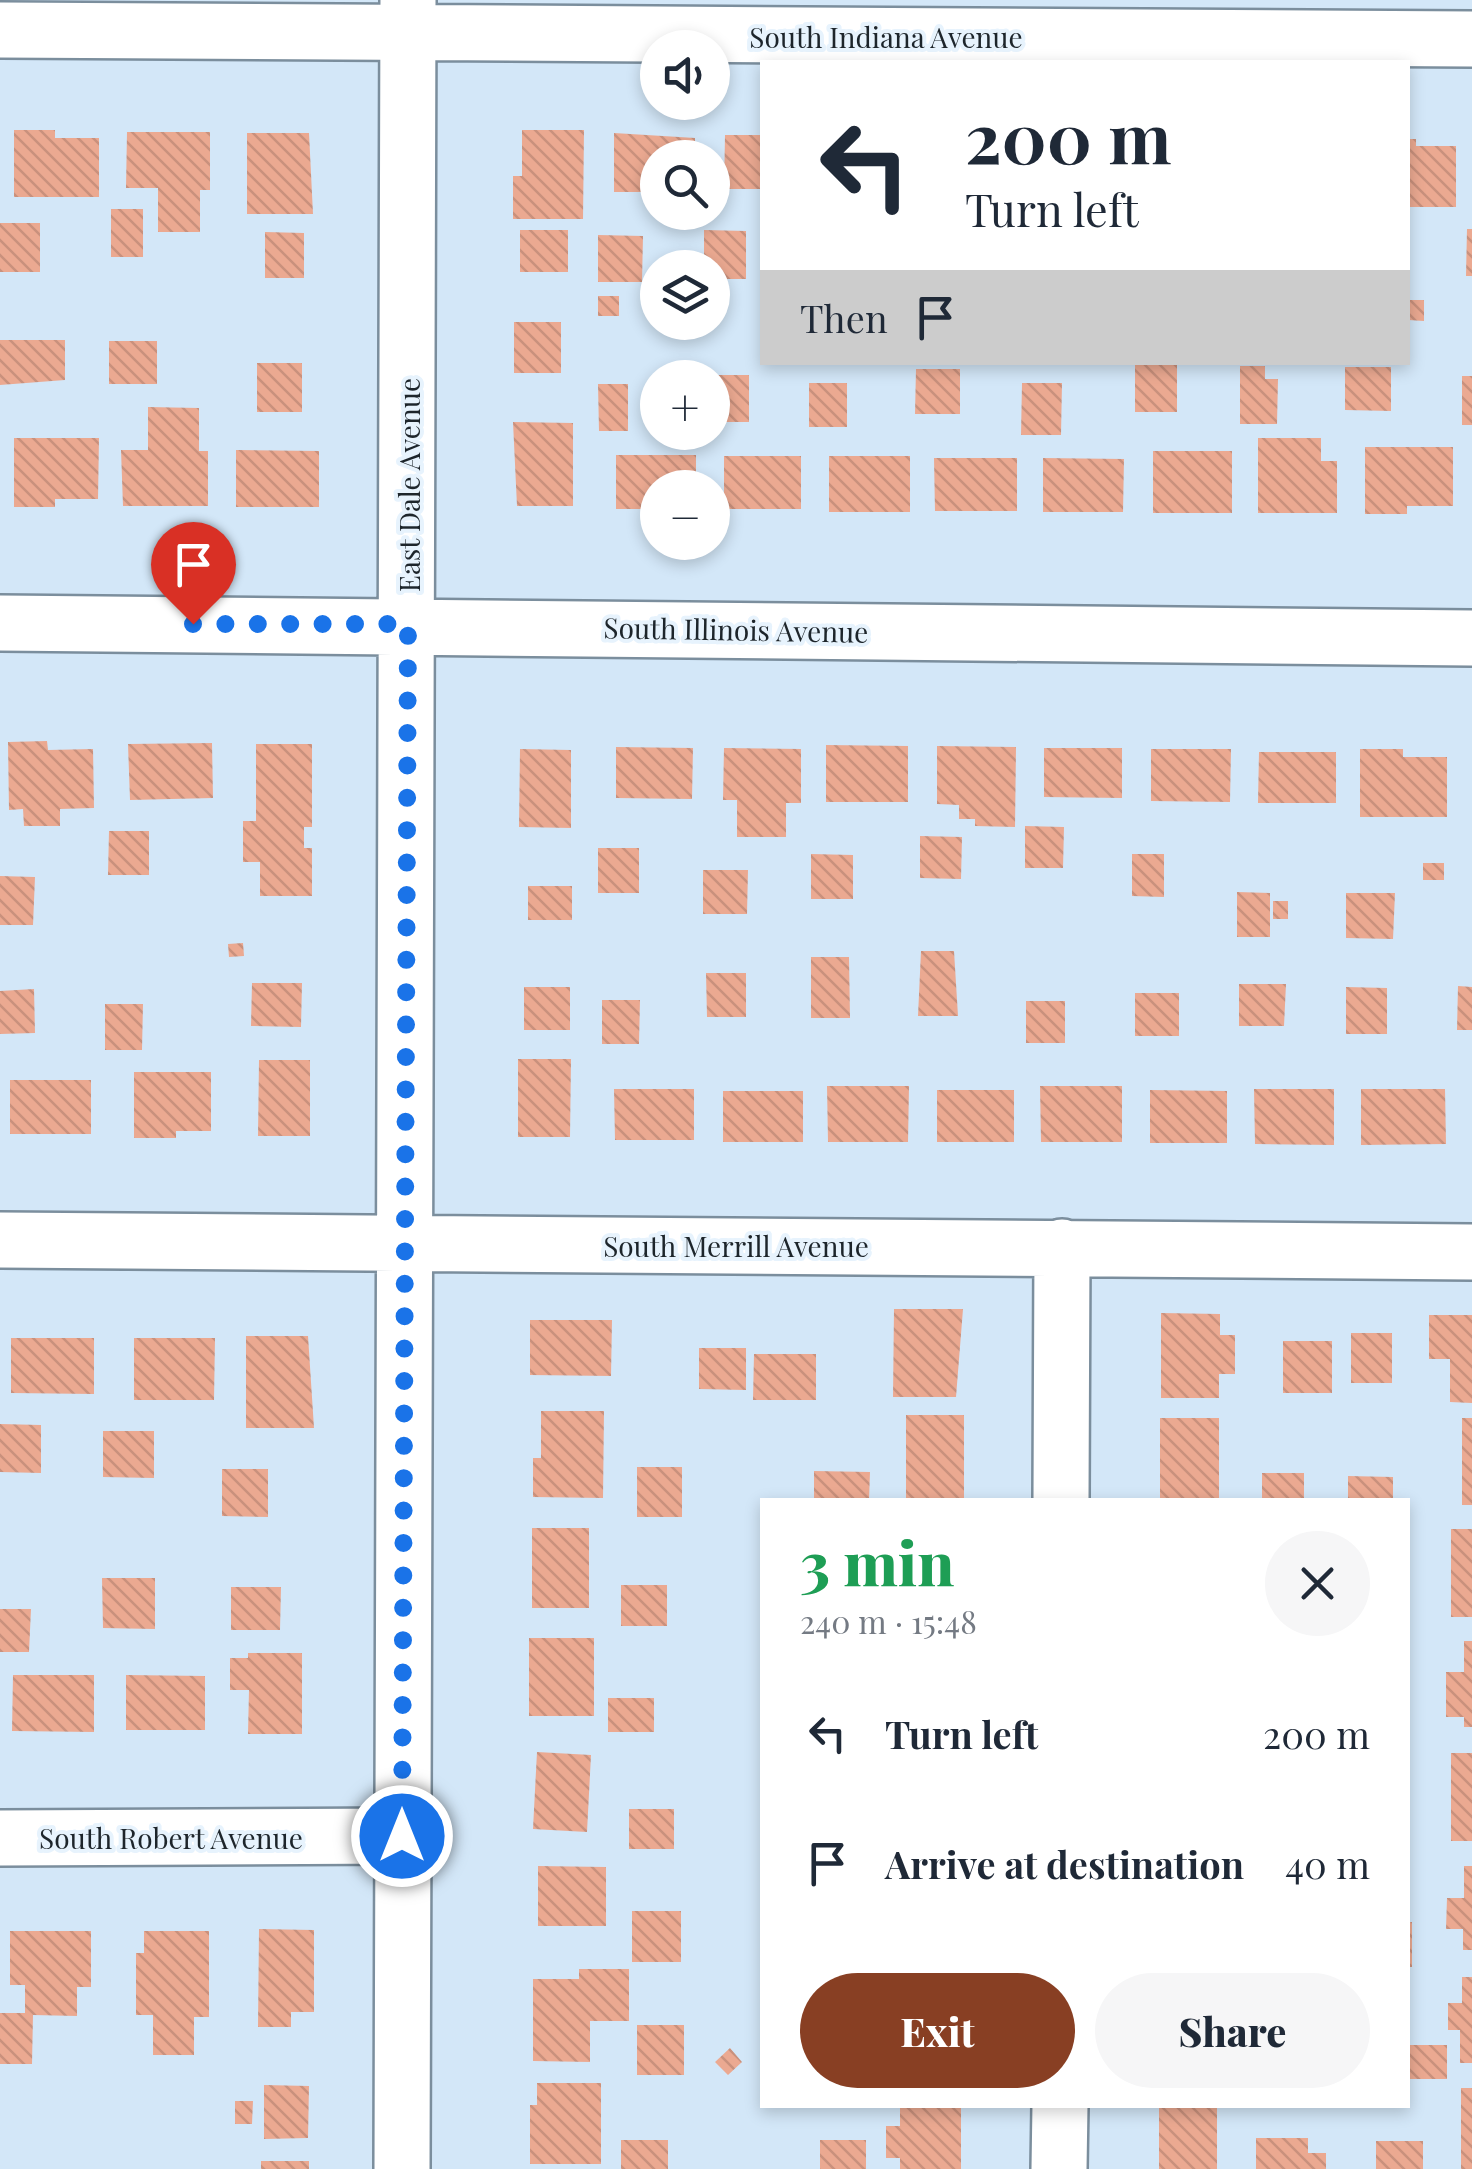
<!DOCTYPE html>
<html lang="en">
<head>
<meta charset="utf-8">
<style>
  :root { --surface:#fff; --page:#f6f6f7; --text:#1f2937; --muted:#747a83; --accent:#883f23 }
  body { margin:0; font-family:"Playfair Display",serif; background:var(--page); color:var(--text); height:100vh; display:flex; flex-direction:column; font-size:38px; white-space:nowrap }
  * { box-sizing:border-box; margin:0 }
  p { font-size:32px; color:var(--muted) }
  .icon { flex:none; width:55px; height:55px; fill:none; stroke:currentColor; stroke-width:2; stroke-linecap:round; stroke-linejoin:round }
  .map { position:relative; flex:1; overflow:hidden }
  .details { position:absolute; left:760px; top:1498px; width:650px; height:610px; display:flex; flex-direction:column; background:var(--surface); border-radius:0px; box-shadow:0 5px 15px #0003 }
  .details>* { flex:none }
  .guide { position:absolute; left:760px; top:60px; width:650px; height:305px; border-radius:0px; box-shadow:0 5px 15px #0003; background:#fff; color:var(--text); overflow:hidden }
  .fabs { position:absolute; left:640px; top:30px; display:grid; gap:20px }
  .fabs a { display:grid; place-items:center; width:90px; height:90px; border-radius:50%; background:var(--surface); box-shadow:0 5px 15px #0003; font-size:50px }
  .pin { position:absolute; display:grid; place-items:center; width:85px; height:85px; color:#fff; margin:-102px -42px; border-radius:50% 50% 50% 0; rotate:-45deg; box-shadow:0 0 10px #0007 }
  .pin .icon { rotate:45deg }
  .me { position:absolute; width:110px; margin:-55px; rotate:0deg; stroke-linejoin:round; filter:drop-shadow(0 0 8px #0008) }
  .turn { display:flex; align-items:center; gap:35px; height:210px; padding:0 40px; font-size:45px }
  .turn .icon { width:130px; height:130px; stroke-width:2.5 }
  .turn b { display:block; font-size:70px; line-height:85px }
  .then { display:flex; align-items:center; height:95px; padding:0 40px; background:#0003; gap:20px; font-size:38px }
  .round { display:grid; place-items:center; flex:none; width:105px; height:105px; border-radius:52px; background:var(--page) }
  .headline { display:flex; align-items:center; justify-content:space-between; height:170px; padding:0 40px }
  h1 { font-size:60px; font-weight:800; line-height:75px; color:#1e9e55 }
  .cta { display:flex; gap:20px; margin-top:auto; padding:20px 40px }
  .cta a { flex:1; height:115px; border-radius:60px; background:var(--accent); color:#fff; font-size:40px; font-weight:800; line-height:115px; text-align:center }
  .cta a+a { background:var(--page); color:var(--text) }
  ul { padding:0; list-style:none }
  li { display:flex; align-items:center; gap:30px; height:130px; padding:0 40px }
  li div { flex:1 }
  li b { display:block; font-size:38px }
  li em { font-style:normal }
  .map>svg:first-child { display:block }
  .building { fill:url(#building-back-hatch) }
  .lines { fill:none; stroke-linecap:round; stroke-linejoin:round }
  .minor-casing { stroke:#7b8e9d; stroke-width:60 }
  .minor { stroke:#fff; stroke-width:55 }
  .route { stroke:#1a73e8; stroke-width:18; stroke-dasharray:0 32.4 }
  .labels { text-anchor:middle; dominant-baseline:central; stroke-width:8; stroke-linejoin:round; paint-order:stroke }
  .street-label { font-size:28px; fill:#1d252b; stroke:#e7f3fd }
</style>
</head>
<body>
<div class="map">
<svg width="1472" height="2169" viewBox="0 0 1472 2169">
  <defs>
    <pattern id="building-back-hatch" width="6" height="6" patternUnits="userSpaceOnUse" patternTransform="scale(2.5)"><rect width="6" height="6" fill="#eba991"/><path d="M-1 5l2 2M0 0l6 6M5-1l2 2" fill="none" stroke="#c9917d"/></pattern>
  </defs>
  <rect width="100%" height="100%" fill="#d3e7f8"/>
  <path class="building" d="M14,130H55V138H99V197H14Z
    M522,130H584L583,219H513V176H522Z
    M127,132H210V190H200V232H158V188H126Z
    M247,133H309L313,214H247Z
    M614,133L695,138V158H658V192H614Z
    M725,135H762V189H724Z
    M1408,139H1416V146H1456V207H1408Z
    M111,209H143V257H111Z
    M0,223H40V272H0Z
    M1467,229H1472V276H1466Z
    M520,230H568V272H520Z
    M704,230L746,231V279H712V268H704Z
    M265,232L304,233V278H265Z
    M598,235L643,236L642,282H598Z
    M598,296H619V316H598Z
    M1408,300H1424V321L1408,320Z
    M514,322H561V373H514Z
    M0,340H65V380L0,385Z
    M109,341H157V384H109Z
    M257,363H302V412H257Z
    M1135,365H1177V412H1135Z
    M1240,366H1265V379H1278L1277,424H1240Z
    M1345,367H1391V411L1345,410Z
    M916,369H960V414H915Z
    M712,375H749V422H712Z
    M1462,376H1472V425H1462Z
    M809,383H847V427H809Z
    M1022,383H1062L1061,435H1021Z
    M598,384H628V431H599Z
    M148,407L199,408V451H208V506H123L121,450H148Z
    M513,422L573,423V506H517Z
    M14,438H99L98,499H55V507H14Z
    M1258,438H1321V461H1337V513H1258Z
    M1365,447H1453V506H1407V514H1365Z
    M236,450L319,451V507H236Z
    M1153,451H1232V513H1153Z
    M616,455H696V488H658V509H616Z
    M724,456H801V509H724Z
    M829,456H910V512H829Z
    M934,458H1017V511H935Z
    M1043,458L1124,459L1123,512H1043Z
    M47,741L48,750L93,749L94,808L60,809V826H24L23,809L9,810L8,742Z
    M212,743L213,798L130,800L128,744Z
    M256,744H312V827H304V848H312V896H260V862H243V821H256Z
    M826,745L908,746V802H826Z
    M937,746L1016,747L1015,827L975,826V819H959V805L937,804Z
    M616,747L693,748L692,799L616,798Z
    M724,748L801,749V803H786V837H737V800H723Z
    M1044,748H1122V798L1044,797Z
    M520,749L571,750V828L519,827Z
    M1151,749H1231L1230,802L1151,801Z
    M1360,749H1403V757H1447V817H1360Z
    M1259,752H1336V803H1258Z
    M1025,826L1064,827L1063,868H1025Z
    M109,831H149V875H108Z
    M920,836L962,837L961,879L920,878Z
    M598,848H639V893H598Z
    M811,854L853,855V899H811Z
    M1132,854H1164V897L1132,896Z
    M1423,863H1444V880H1423Z
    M703,870H748L747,914H703Z
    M0,876L35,877L33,925H0Z
    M528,886H572V920H528Z
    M1237,892L1270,893V937H1237Z
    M1346,893H1395L1393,939L1346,938Z
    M1273,901H1288V919H1273Z
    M243,943L244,956L229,957L228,944Z
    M921,951H954L958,1016H918Z
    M811,957H849L850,1018H811Z
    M706,973H746V1017H707Z
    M252,983H302L301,1027L251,1026Z
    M1239,984H1286L1284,1026H1239Z
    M1458,986L1472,987V1030H1457Z
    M524,987H570V1030H524Z
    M1346,987L1387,988V1034H1346Z
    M34,989L35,1033L0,1034V991Z
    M1135,993H1179V1036H1135Z
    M602,1000H640L639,1044H602Z
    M1026,1001H1065V1043H1026Z
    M105,1004H143L142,1050H105Z
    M518,1059H571L570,1137H518Z
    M259,1060H310V1136H258Z
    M134,1072H211V1131H176V1138H134Z
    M10,1080H91V1134H10Z
    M827,1086H909L908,1142H828Z
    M1040,1086H1122V1142H1041Z
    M614,1089H694V1140H615Z
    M1254,1089H1334V1145L1255,1144Z
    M1361,1089H1445L1446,1144L1361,1145Z
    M937,1090H1014V1142H937Z
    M1150,1090L1227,1091V1143H1150Z
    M723,1091H803V1142H723Z
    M894,1309H963L956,1397H893Z
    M1161,1313L1220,1314V1335H1235V1374H1219V1398H1161Z
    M1429,1315H1472V1403L1450,1402V1359H1429Z
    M530,1320H612L611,1376L530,1375Z
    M1351,1333H1392V1383H1351Z
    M246,1336H308L314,1428H246Z
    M11,1338H94V1394L11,1393Z
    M134,1338H215L214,1400H134Z
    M1283,1341H1332V1393H1283Z
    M699,1348H746V1390L699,1389Z
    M754,1354H816V1400H753Z
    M541,1411H604L603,1498L533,1497V1458H541Z
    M906,1415H964V1498H906Z
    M1160,1418H1219V1500H1160Z
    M1462,1418H1472V1505H1462Z
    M0,1424L41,1425V1473L0,1472Z
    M103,1431H154V1478L103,1477Z
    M637,1467H682V1517H637Z
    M222,1469H268V1517L222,1516Z
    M814,1471L870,1472L869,1500H814Z
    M1262,1473H1304V1500H1262Z
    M1348,1476L1393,1477V1500H1348Z
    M532,1528H589V1608H532Z
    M1451,1529H1472V1617H1451Z
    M102,1578H155V1629L103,1628Z
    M621,1585H667V1626H621Z
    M231,1587H281L280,1630H231Z
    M0,1609H31L29,1652H0Z
    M529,1638H594V1716H529Z
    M1464,1641H1472V1727H1464V1717H1446V1672H1464Z
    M248,1653H302V1734H248L249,1690H230V1658H248Z
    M13,1675H94V1732L12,1731Z
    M126,1675L205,1676V1730H126Z
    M608,1698H654V1732H608Z
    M537,1752L591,1755L587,1832L533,1829Z
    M1451,1753H1472V1841H1451Z
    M629,1809H674V1849H629Z
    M538,1866L606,1867V1926H538Z
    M1464,1866H1472V1950H1463V1929H1446L1447,1898H1464Z
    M632,1911H681V1962H632Z
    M1408,1922H1412V1967H1408Z
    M259,1929L314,1930V2012H291V2027H258Z
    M10,1931H91V1987H77V2016L33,2015L32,2064H0V2013H25V1985H10Z
    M144,1931H209V2017H194V2055H153V2015H136V1953H144Z
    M579,1969H629V2021H590V2062L533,2061V1979H579Z
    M1462,1977H1472V2063H1460V2030H1448V2003H1462Z
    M637,2025H684V2075H637Z
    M1408,2045H1447V2079H1408Z
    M730,2048L742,2062L728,2075L715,2062Z
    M537,2083H601V2164H530V2105H537Z
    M264,2085L309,2086L308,2138L264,2139Z
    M1461,2088H1472V2169H1461Z
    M235,2101H253L252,2124H235Z
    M900,2105H961V2169H900V2158H886V2126H900Z
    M1159,2105H1217V2169H1159Z
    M1256,2138H1308V2153H1326V2169H1256Z
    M621,2140H668V2169H621Z
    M820,2140H866V2169H820Z
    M1376,2141H1423V2169H1376Z
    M261,2161H309V2169H261Z"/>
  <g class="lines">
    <defs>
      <path id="minor" d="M0,30L1472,39
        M0,623L1472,638
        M0,1240L1472,1252
        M1061,1500L1062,1247
        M0,1838L402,1836
        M402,2169L408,0
        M1059,2169L1060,2105"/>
    </defs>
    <use href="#minor" class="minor-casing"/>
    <use href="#minor" class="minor"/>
  </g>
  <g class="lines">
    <path class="route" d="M193,624H408L402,1836"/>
  </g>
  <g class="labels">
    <g class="street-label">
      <text x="886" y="36">South Indiana Avenue</text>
      <text transform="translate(408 485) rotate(-90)">East Dale Avenue</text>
      <text transform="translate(736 629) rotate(1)">South Illinois Avenue</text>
      <text x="736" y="1245">South Merrill Avenue</text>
      <text x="171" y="1837">South Robert Avenue</text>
    </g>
  </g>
</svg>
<div class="fabs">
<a><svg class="icon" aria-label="sound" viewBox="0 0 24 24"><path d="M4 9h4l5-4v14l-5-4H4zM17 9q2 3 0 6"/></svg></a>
<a><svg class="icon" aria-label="search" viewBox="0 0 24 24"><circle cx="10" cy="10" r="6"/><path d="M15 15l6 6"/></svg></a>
<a><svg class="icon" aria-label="layers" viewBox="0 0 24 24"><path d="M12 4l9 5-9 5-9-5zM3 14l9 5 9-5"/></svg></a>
<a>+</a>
<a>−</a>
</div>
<div class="pin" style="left:193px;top:624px;background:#d93025"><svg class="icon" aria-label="arrive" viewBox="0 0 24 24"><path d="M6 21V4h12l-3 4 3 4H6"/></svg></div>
<svg class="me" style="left:402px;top:1836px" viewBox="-20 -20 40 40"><circle r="17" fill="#1a73e8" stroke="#fff" stroke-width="3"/><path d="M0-11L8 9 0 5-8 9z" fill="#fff"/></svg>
<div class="guide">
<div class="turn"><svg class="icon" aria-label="left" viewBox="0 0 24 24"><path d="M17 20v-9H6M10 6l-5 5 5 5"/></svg><div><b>200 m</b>Turn left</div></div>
<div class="then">Then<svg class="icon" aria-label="arrive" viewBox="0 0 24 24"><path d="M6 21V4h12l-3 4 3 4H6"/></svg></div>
</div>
<section class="details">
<div class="headline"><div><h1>3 min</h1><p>240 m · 15:48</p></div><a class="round"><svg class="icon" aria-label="close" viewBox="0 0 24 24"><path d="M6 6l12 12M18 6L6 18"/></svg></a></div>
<ul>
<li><svg class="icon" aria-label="left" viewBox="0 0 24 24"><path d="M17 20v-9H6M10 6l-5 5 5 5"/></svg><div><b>Turn left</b></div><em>200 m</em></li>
<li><svg class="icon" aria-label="arrive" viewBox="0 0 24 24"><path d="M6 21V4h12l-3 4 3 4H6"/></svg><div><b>Arrive at destination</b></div><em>40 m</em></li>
</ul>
<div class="cta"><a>Exit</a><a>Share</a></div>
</section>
</div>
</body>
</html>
